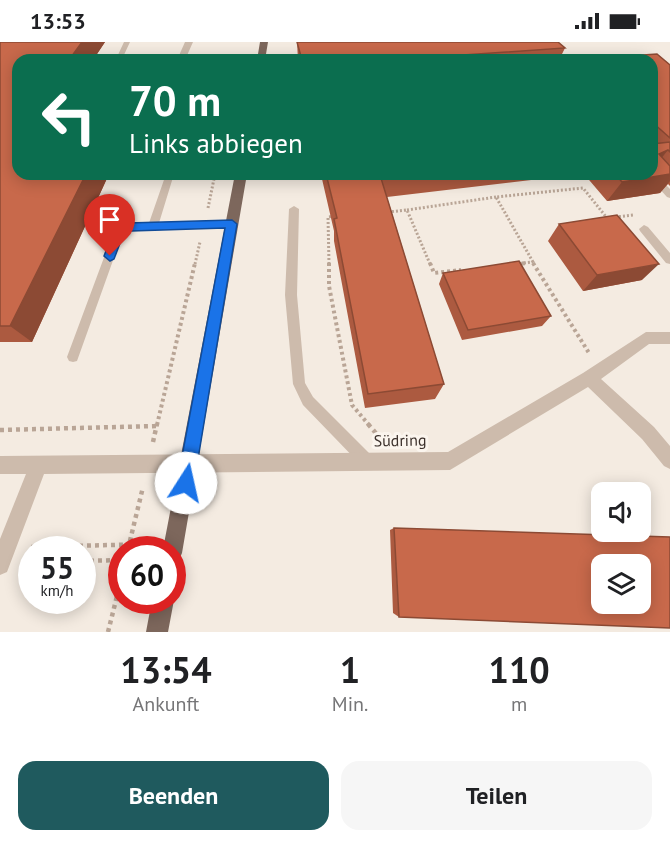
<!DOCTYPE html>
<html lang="de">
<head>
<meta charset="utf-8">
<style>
  :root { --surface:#fff; --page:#f6f6f6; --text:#202124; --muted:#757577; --accent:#1f5a5e }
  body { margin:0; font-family:"PT Sans",sans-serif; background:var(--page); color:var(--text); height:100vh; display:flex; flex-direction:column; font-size:22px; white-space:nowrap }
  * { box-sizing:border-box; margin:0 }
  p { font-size:20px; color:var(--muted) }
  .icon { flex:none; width:33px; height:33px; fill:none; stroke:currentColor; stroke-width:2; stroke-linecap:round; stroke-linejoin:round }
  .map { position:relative; height:590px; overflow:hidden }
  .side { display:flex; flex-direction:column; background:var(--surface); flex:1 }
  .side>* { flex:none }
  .top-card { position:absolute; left:12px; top:12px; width:646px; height:126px; border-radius:18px; box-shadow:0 3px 15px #0003; background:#0b6e4f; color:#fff; overflow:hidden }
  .tools { position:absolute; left:591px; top:440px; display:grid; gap:12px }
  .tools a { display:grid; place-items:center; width:60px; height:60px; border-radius:12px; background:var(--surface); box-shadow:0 3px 15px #0003; font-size:30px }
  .speed { position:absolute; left:18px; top:494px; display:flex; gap:12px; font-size:30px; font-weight:700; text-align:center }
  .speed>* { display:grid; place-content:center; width:78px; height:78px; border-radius:50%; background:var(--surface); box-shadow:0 3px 15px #0003; line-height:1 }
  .speed small { font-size:15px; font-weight:400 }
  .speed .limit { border:9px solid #d22; background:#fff; color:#111 }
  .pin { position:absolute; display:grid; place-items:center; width:51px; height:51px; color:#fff; margin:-62px -26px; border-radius:50% 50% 50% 0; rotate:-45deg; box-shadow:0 0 6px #0007 }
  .pin .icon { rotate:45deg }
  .me { position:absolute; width:66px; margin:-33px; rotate:10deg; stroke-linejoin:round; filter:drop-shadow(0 0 4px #0008) }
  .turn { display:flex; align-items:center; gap:21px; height:126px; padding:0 18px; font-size:27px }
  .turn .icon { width:78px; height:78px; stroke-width:2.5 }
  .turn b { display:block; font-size:42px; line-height:51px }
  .eta { display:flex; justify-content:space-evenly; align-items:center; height:102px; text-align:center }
  .eta b { font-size:36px; font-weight:700; line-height:42px }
  .cta { display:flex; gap:12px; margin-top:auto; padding:12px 18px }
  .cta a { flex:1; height:69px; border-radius:18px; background:var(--accent); color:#fff; font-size:24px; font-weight:700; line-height:69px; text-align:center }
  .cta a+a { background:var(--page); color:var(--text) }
  .status { display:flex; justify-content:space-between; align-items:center; height:42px; padding:0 30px; background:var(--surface); direction:ltr }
  .status svg { height:16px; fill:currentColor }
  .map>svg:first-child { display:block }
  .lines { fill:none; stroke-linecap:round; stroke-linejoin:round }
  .path-far2 { stroke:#b9a596; stroke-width:3; stroke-dasharray:2 2; stroke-linecap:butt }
  .path-far1 { stroke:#b9a596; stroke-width:4; stroke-dasharray:3 3; stroke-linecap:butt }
  .path { stroke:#b9a596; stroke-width:4.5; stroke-dasharray:4 4; stroke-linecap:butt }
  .lane { fill:#cdbbac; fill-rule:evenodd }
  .street { fill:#cdbbac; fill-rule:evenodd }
  .primary { fill:#7d675c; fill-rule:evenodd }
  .wall { fill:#ac5a40 }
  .shaded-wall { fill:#8c4a34 }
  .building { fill:#c8694b; stroke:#8c4a34; stroke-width:1.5; fill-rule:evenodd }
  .route { fill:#1a73e8; stroke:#114b97; stroke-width:1.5 }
  .labels { text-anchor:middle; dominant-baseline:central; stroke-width:6; stroke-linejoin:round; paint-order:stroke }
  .street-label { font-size:16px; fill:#3b302b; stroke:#fbf5ee }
</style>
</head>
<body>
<div class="status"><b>13:53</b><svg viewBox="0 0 49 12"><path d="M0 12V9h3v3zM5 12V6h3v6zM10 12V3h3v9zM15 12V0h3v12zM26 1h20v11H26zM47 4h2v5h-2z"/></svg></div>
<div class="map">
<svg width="670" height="590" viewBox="0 0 670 590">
  <rect width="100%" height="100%" fill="#f4ebe1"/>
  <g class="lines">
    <path class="path-far2" d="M208,166L215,132
      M407,168L496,155
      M388,170L407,168L430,222
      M615,175L634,173
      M533,220L496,155L583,146L607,176
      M195,222L200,200
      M329,222L328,175L335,174
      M516,222L533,220L534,222"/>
    <path class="path-far1" d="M329,221V244L352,363L369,383
      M430,221L434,231L461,228
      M533,221L589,311
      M516,222L528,221
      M157,383L195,221"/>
    <path class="path" d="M368,382L380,396
      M0,388L157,384
      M153,400L157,382
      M31,505L152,502
      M128,507L143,445
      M82,519L122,518
      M108,590L122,534"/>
    <path class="lane" d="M124,0H130L123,15L125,18H119L117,15Z
      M653,130L670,147V156L667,155L646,132H652Z
      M166,132H174L159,181L232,179L237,182L232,185L130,188L121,196L77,319L73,320L69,319L67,315L112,194L125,183L149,181Z
      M294,164L299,167L297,253L305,341L313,355L372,414L374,419L372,424L367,426L362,424L303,363L293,342L285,253L289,167Z
      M644,183L648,185L670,211V222L666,221L640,189L639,187Z"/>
    <path class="street" d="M185,0H193L185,18H177Z
      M646,290H670V302H649L601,337L654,385L670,404V427L664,424L642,397L588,345L450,428L44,432L7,530L0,533V497L26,432H0V414L448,410L583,331Z"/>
    <path class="primary" d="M260,0H268L265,18H257Z
      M235,132H247L182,511L179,518L172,521V507H163Z
      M172,555L174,558L168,590H146L152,558H172Z"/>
  </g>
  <path class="wall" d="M0,0H105L93,18H18V132H109L32,300H0Z
    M297,0L565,6L559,18H298Z
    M657,12L670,23V144L668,142L660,151L607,159L584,132H652V18H587V17Z
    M322,132H582L387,155L444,342L435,357L365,366L334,199V189L322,137Z
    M559,182L642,238L583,249L548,199Z
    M443,231L551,274L542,284L462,298L439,242Z
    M394,486L399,575L393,571L390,488Z"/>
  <path class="shaded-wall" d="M82,0H105L93,18H69Z
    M668,108L652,128L659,112Z
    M86,132H109L32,300L10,284Z
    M670,132V139L660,151L607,159L622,140Z
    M659,222L642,238L583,249L597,233Z"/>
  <path class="building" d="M0,0H82L69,18H18V132H86L10,284H0Z
    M297,0H558L565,6L464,13L466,18H302Z
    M657,12L670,23V96L652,80V18H588L587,17Z
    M670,100V110L668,108L659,112L670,124V132L622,140L615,132H652V102Z
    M326,132H388L380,133L444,342L368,352L334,177L337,176Z
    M617,173L659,222L597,233L559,182Z
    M519,219L551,274L468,288L443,231Z
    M394,486L670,495V586L399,575ZM602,522H640V561H602Z"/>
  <path class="route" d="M232,178L237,182L194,441L192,447L186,450L180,447L177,441L225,186L131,189L122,196L114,217L110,219L104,214L113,191L128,181Z"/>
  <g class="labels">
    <g class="street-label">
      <text transform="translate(400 398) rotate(-1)">Südring</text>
    </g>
  </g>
</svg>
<div class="tools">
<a><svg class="icon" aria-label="sound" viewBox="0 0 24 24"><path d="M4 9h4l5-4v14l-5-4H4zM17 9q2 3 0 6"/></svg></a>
<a><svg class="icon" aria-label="layers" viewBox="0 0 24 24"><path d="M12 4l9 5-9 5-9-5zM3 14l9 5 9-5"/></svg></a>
</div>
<div class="speed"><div>55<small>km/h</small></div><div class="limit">60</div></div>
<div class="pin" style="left:110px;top:214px;background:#d93025"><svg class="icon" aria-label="arrive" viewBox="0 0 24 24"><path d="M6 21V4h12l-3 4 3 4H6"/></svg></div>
<svg class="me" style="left:186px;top:441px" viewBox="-20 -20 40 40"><circle r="19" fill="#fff"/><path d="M0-13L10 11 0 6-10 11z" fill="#1a73e8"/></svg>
<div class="top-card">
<div class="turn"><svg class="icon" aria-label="left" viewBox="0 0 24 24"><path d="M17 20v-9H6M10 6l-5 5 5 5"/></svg><div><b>70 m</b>Links abbiegen</div></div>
</div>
</div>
<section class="side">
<div class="eta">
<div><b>13:54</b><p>Ankunft</p></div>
<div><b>1</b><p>Min.</p></div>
<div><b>110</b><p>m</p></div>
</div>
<div class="cta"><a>Beenden</a><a>Teilen</a></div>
</section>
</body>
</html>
